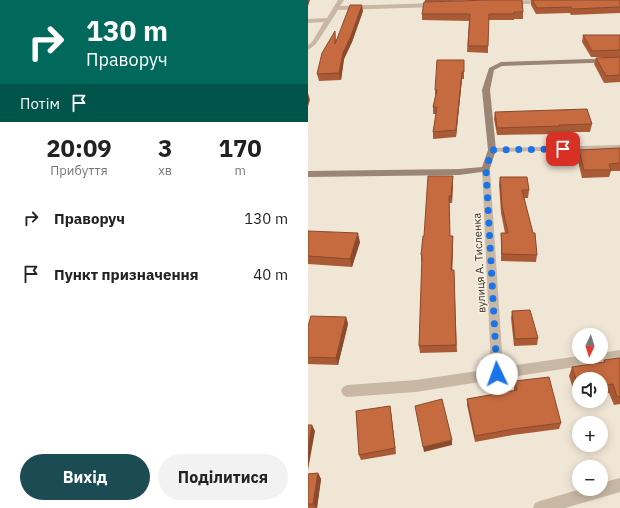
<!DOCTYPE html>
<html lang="uk">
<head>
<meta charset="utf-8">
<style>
  :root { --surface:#fff; --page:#f2f2f2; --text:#222; --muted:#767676; --accent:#1b4c54 }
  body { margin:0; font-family:"IBM Plex Sans",sans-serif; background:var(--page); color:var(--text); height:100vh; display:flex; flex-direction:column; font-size:15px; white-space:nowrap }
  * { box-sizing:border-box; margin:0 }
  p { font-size:13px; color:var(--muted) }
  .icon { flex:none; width:22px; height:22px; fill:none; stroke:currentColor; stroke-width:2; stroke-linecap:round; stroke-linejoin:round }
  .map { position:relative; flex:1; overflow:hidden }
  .side { display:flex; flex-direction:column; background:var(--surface); width:308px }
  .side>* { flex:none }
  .hud { background:#00695c; color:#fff; overflow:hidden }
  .needle { width:26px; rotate:184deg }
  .buttons { position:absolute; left:264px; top:328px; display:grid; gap:8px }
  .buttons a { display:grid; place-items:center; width:36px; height:36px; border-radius:50%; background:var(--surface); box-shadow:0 2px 10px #0003; font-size:20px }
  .pin { position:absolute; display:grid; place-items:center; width:34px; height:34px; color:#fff; margin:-17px; border-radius:8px; box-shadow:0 2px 6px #0006 }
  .me { position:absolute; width:44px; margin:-22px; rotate:357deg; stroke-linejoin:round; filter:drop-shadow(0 0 3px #0008) }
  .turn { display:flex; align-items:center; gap:14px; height:84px; padding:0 20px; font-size:18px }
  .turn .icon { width:52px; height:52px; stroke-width:2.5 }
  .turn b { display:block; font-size:28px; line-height:34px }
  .then { display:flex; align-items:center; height:38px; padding:0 20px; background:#0003; gap:8px; font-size:15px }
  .eta { display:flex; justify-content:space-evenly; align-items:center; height:68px; text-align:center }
  .eta b { font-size:24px; font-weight:700; line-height:28px }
  .button { display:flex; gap:8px; margin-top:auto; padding:8px 20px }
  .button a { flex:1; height:46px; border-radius:24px; background:var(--accent); color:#fff; font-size:16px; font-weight:700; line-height:46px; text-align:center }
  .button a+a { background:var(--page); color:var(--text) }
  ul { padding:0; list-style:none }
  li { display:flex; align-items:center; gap:12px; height:56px; padding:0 20px }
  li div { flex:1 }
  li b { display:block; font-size:15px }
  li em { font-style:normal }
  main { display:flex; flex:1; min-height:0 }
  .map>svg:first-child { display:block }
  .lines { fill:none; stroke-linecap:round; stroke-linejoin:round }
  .street { fill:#c8b7a3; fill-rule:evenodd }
  .secondary { fill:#9b8575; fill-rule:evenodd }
  .wall { fill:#aa5b36 }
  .shaded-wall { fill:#8b4a2c }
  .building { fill:#c66a3f; stroke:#8b4a2c }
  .route { stroke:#1a73e8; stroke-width:7; stroke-dasharray:0 12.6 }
  .labels { text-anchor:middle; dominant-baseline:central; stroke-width:3; stroke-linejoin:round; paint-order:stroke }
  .street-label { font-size:11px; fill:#332a25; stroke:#f8f0e2 }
</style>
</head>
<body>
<main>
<section class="side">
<div class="hud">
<div class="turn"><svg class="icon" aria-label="right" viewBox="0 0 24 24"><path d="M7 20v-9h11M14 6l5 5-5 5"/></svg><div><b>130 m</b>Праворуч</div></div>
<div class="then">Потім<svg class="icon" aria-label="arrive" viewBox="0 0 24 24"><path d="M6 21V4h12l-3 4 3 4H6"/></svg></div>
</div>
<div class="eta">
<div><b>20:09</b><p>Прибуття</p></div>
<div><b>3</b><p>хв</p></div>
<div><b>170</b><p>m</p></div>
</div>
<ul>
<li><svg class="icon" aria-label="right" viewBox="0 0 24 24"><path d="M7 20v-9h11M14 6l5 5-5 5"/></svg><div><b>Праворуч</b></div><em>130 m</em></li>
<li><svg class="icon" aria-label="arrive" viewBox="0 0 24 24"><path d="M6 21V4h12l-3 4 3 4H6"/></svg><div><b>Пункт призначення</b></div><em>40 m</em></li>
</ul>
<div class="button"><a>Вихід</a><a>Поділитися</a></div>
</section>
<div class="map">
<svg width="312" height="508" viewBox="0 0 312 508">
  <rect width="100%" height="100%" fill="#f0e6d6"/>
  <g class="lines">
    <path class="street" d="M30,0H36L32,6L129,3L132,5L129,7L30,10L8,44L0,50V45L4,42L16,22L0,23V19L19,18Z
      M225,0L240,1L237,3L201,5L198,3L201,1Z
      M312,145V149L184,152L180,150L184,148Z
      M178,166L182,169L195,367L271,356L293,357V353L312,350V360L108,392L39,397L35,395L33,391L35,387L39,385L108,380L183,369L174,169Z
      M312,478V492L257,508H225L227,503L232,501L273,489H293V483Z"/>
    <path class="secondary" d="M312,58V62L194,66L186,70L182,90L188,150L181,171L151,175L0,177V171L151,169L174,167L180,150L174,90L181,68L193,62Z"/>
  </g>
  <path class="wall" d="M117,0H169L117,2Z
    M223,0H312V13L263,15L262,13L228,14L223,5Z
    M55,11L44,42L36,59L33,80L11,81L9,74L27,31L28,42Z
    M215,12V19H206V20H180V53L159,52L161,21L114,20V14Z
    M275,35H312V82L296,83L286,64L288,58L296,57H283L274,42Z
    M156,60V79H154L148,137L125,139V132L128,114H125V107L127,97V90Z
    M187,112L284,124L282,132H251V134L189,135L186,119Z
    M312,148V171H303L301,177L274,178L269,157L271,150Z
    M145,176L144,203H141L142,236L145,244L144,270H146L149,352L112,353L111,346L114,262H113V255L116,236Z
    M192,177L221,190L220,198H216L229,255L228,262L193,261V233H197L193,213L191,184Z
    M0,231L52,242L44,267L0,264Z
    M204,311L230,338L229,345L206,346L203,318Z
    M38,317L40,324L30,365L0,364V326Z
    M312,358V404L306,405L301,393L293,394V379H271V397L268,398L261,376L264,367L295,363L296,360Z
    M207,381L253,423L251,429L205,435L167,442L159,405V399L206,391V388Z
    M82,406L83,412L88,454L53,460L51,455Z
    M10,473L13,479L9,508H0V474Z"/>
  <path class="shaded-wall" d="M0,0H2L0,6Z
    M54,5L55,11L44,42L36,59L33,80L31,73L35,53Z
    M154,72V79L148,137V130Z
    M0,93L2,100L0,106Z
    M145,176V184L144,203L143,196Z
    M50,233L52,242L44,267L42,259Z
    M145,236V244L144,278L143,270Z
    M38,317L40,324L30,365L28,358Z
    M82,406L83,412L88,454L87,448Z
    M4,425L7,431L0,470V447Z
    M144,440V445L116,452L115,447Z
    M10,473L13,479L9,508H8L5,504Z"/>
  <path class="building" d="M182,0H214L215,12H206V14H181L180,46H160L162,14H114L116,2Z
    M224,0H312V7L264,9L263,7L229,8Z
    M42,5H54L43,36L35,53L31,73L9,74L14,53L27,31V44Z
    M275,35H312V50L284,51Z
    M312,57V75L298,76L288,58Z
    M129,60H156V72H154L148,130L125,132L129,107H125L129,90H127Z
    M279,109L284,124L251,125L252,126L189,128L187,112Z
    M312,148V163L301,164L303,170H276L271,150Z
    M120,176H145L143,196H141L142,236H145L143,270H146L148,345L111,346L114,255H113L115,236H116Z
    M192,177H219L221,190H214L225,233H227L229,255L194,254L193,233H200L194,206Z
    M0,231L50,233L42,259L0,256Z
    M222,310L230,338L207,339L204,311Z
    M3,316L38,317L28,358L0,357V326Z
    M312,358V396L309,397L305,384L293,386V379H271V389L264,367L297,362L296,360Z
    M241,377L253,423L206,429L167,436L159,399L209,390L207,381Z
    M134,399L144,440L115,447L107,406Z
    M82,406L87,448L51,455L48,411Z
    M0,425H4L0,447Z
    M10,473L5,504H0V474Z"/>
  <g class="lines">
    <path class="route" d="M189,374L178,169L184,150L255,149"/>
  </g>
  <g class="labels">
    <g class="street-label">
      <text transform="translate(171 263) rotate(-93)">вулиця А. Тисленка</text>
    </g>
  </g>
</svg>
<div class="buttons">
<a><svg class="needle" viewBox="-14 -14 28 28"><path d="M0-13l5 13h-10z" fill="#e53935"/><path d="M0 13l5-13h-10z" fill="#767676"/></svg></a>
<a><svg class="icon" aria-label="sound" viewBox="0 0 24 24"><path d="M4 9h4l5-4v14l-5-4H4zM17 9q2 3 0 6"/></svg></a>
<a>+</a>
<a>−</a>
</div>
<div class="pin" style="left:255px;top:149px;background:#d93025"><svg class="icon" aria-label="arrive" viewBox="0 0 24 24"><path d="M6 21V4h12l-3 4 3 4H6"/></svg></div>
<svg class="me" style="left:189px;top:374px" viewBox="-20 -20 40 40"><circle r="19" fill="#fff"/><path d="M0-13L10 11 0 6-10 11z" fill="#1a73e8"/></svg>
</div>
</main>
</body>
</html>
